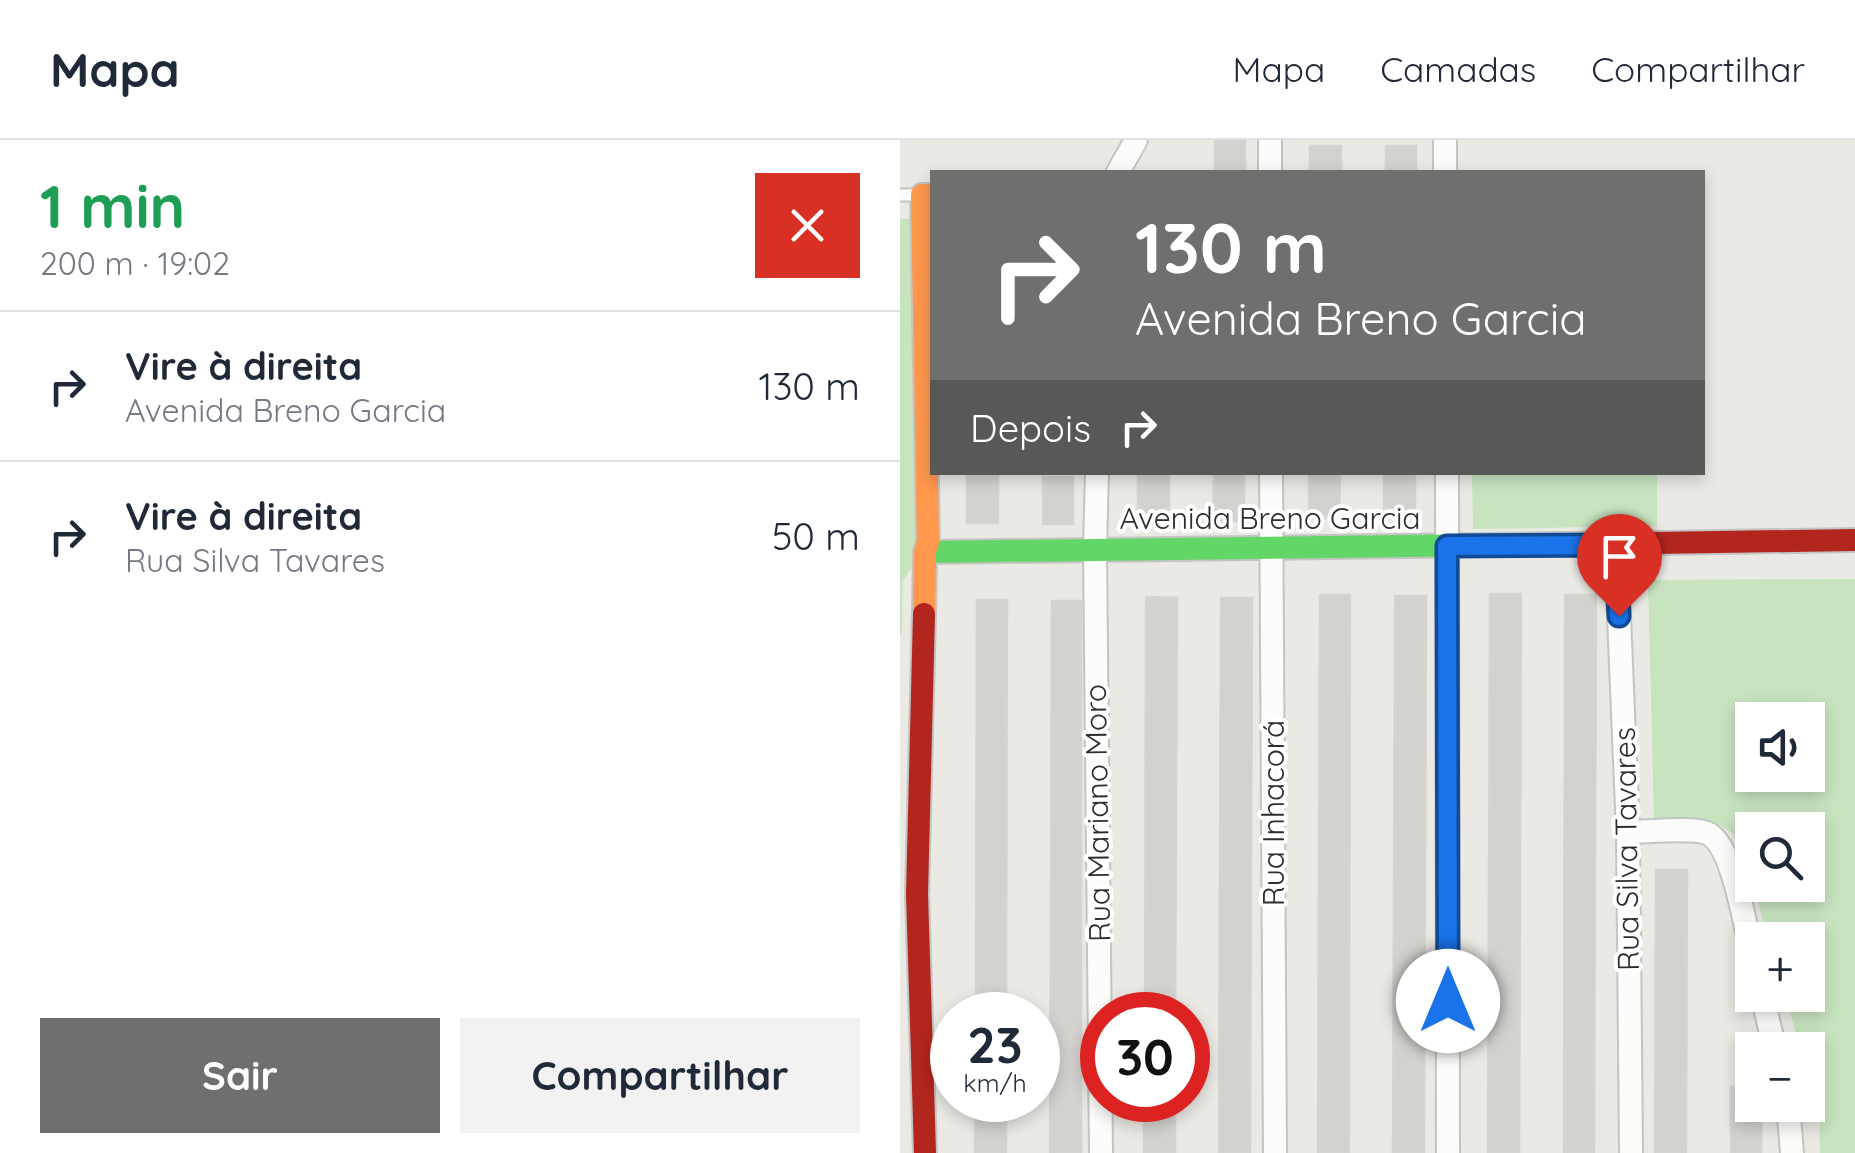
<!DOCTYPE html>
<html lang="pt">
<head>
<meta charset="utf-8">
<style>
  :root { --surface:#fff; --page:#f2f2f3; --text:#1f2937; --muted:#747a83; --line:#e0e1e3; --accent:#6f6f6d }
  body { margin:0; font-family:Quicksand,sans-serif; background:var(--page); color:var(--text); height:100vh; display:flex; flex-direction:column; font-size:38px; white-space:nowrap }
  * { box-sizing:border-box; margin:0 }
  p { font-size:32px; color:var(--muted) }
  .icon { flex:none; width:55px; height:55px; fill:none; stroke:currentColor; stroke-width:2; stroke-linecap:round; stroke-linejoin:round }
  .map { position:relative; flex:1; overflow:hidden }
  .drawer { display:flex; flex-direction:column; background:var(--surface); width:900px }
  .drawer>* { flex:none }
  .top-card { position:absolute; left:30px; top:30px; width:775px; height:305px; border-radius:0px; box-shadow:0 5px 15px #0003; background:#6f6f6d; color:#fff; overflow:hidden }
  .fabs { position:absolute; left:835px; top:562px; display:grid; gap:20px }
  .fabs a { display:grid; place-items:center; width:90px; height:90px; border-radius:0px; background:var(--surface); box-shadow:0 5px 15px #0003; font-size:50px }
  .speed { position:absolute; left:30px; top:852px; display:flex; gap:20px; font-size:50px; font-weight:700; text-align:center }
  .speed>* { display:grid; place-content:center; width:130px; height:130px; border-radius:50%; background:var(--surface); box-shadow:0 5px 15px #0003; line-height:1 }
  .speed small { font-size:25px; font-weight:400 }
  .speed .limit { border:15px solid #d22; background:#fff; color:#111 }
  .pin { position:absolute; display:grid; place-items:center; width:85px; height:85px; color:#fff; margin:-102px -42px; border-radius:50% 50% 50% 0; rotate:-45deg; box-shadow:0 0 10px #0007 }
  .pin .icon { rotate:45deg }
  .me { position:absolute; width:110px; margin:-55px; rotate:0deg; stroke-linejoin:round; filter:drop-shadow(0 0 8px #0008) }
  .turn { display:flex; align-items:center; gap:35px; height:210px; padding:0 40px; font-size:45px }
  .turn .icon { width:130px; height:130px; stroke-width:2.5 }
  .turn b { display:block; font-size:70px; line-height:85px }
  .then { display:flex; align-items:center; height:95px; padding:0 40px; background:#0003; gap:20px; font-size:38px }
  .round { display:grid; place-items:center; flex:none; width:105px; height:105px; border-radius:0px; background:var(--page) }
  .head { display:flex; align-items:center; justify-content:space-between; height:170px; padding:0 40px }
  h1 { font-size:60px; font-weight:700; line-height:75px; color:#1e9e55 }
  .action { display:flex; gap:20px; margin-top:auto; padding:20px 40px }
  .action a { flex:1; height:115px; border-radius:0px; background:var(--accent); color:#fff; font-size:40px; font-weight:700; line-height:115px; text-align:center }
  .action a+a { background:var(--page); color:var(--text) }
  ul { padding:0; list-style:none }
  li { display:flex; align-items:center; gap:30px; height:150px; padding:0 40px; border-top:2px solid var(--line) }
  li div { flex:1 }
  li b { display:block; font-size:38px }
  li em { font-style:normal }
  header { display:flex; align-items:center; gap:60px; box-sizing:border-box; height:140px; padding:0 50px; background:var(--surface); border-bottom:2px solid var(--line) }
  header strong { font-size:48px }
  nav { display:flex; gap:55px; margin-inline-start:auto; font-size:35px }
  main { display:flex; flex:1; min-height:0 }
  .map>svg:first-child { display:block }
  .green { fill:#c8e4bf; fill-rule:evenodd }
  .building { fill:#d3d2ce; stroke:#d5d4d0; stroke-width:2.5 }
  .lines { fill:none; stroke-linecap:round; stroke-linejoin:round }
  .lane-casing { stroke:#c4c4c3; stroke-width:15 }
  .street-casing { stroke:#c4c4c3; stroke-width:26 }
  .fast-casing { stroke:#c4c4c3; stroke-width:26 }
  .slow-casing { stroke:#c4c4c3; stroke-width:26 }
  .jam-casing { stroke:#c4c4c3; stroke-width:26 }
  .lane { stroke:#fcfcfb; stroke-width:11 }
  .street { stroke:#fcfcfb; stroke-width:22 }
  .fast { stroke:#63d668; stroke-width:22 }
  .slow { stroke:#ff974d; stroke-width:22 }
  .jam { stroke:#b3261e; stroke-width:22 }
  .route-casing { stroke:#114b97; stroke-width:25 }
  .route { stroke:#1a73e8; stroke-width:18 }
  .labels { text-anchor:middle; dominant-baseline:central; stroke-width:8; stroke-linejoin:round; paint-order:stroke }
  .street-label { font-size:30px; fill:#2d2d2d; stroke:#fff }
</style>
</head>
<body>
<header>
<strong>Mapa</strong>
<nav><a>Mapa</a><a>Camadas</a><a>Compartilhar</a></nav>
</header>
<main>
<section class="drawer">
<div class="head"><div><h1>1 min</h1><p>200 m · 19:02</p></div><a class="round" style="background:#d93025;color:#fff"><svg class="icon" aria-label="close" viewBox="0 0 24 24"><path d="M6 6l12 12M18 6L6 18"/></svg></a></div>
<ul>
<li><svg class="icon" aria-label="right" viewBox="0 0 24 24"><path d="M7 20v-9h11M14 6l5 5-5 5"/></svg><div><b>Vire à direita</b><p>Avenida Breno Garcia</p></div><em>130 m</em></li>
<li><svg class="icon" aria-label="right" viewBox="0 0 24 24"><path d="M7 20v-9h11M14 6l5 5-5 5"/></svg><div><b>Vire à direita</b><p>Rua Silva Tavares</p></div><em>50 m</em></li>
</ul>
<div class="action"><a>Sair</a><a>Compartilhar</a></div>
</section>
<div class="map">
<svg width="955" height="1013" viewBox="0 0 955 1013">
  <rect width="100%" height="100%" fill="#eae9e4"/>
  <path class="green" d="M0,79H13L19,416L3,441L2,494H0Z
    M572,333H757V386L573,389Z
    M955,439V1013H920L919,973L908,934V910H901L885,855H908V800H869L853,745H908V690H852V745C848,730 845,712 837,699C821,675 780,681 754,679L748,440ZM852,580H908V635H852Z"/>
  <path class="building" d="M315,0H345V32H315Z
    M410,6H441V32H410Z
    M486,6H516V32H486Z
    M409,332H440L439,378H409Z
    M484,332H515V378H484Z
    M238,334H269V381H238Z
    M314,334H344V381H313Z
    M67,336H98V383H67Z
    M143,337H173V384H143Z
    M590,454H621L619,1013H588Z
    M420,455H450L449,1013H418Z
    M665,455H696L694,1013H664Z
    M495,456H526L524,1013H493Z
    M246,457L277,458L275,875H245Z
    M321,458H352L350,1013H319Z
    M77,460H107L106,875H76Z
    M152,461H181V1013H150Z
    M756,730H787L786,1013H755Z
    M831,947H852V965H862L861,1013H831Z
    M75,960H106V1013H75Z
    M244,960H275V1013H244Z"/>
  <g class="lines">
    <defs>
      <path id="lane" d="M0,55H22"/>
      <path id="street" d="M370,0V32
        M545,0V32
        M218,32L236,0
        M197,332L195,409L201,1013
        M371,332L375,1013
        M547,332L548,1013
        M716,405L728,692L731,1013
        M728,692C747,692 792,687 807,693C833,704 846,789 852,817
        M862,855L875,910
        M888,965L892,1013"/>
      <path id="fast" d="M25,412L754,403"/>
      <path id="slow" d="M24,474L25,412L28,402L22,55H32"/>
      <path id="jam" d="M754,403L955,400
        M24,474L17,754L25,1013"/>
    </defs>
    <use href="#lane" class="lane-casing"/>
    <use href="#street" class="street-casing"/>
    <use href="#fast" class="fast-casing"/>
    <use href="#slow" class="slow-casing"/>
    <use href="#jam" class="jam-casing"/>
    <use href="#lane" class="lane"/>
    <use href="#street" class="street"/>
    <use href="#fast" class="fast"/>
    <use href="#slow" class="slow"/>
    <use href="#jam" class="jam"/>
  </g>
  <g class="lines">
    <defs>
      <path id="route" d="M548,861L547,406L716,405L719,476"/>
    </defs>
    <use href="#route" class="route-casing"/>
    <use href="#route" class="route"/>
  </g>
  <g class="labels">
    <g class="street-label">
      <text x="370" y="378">Avenida Breno Garcia</text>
      <text transform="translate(197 673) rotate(-91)">Rua Mariano Moro</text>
      <text transform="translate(373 673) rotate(-90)">Rua Inhacorá</text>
      <text transform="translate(726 709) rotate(-91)">Rua Silva Tavares</text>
    </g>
  </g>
</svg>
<div class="fabs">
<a><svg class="icon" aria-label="sound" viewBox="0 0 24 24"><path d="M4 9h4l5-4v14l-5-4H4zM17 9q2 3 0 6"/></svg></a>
<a><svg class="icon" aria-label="search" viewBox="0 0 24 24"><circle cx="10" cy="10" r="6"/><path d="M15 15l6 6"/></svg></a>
<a>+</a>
<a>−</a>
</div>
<div class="speed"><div>23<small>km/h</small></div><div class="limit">30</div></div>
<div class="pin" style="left:719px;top:476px;background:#d93025"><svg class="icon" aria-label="arrive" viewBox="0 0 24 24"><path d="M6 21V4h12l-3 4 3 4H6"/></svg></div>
<svg class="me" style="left:548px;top:861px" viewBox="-20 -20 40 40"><circle r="19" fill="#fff"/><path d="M0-13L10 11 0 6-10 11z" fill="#1a73e8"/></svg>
<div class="top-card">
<div class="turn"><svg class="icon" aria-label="right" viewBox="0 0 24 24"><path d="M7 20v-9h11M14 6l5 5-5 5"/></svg><div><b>130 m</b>Avenida Breno Garcia</div></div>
<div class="then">Depois<svg class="icon" aria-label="right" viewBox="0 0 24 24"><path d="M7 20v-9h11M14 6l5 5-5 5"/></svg></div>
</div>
</div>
</main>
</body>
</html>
